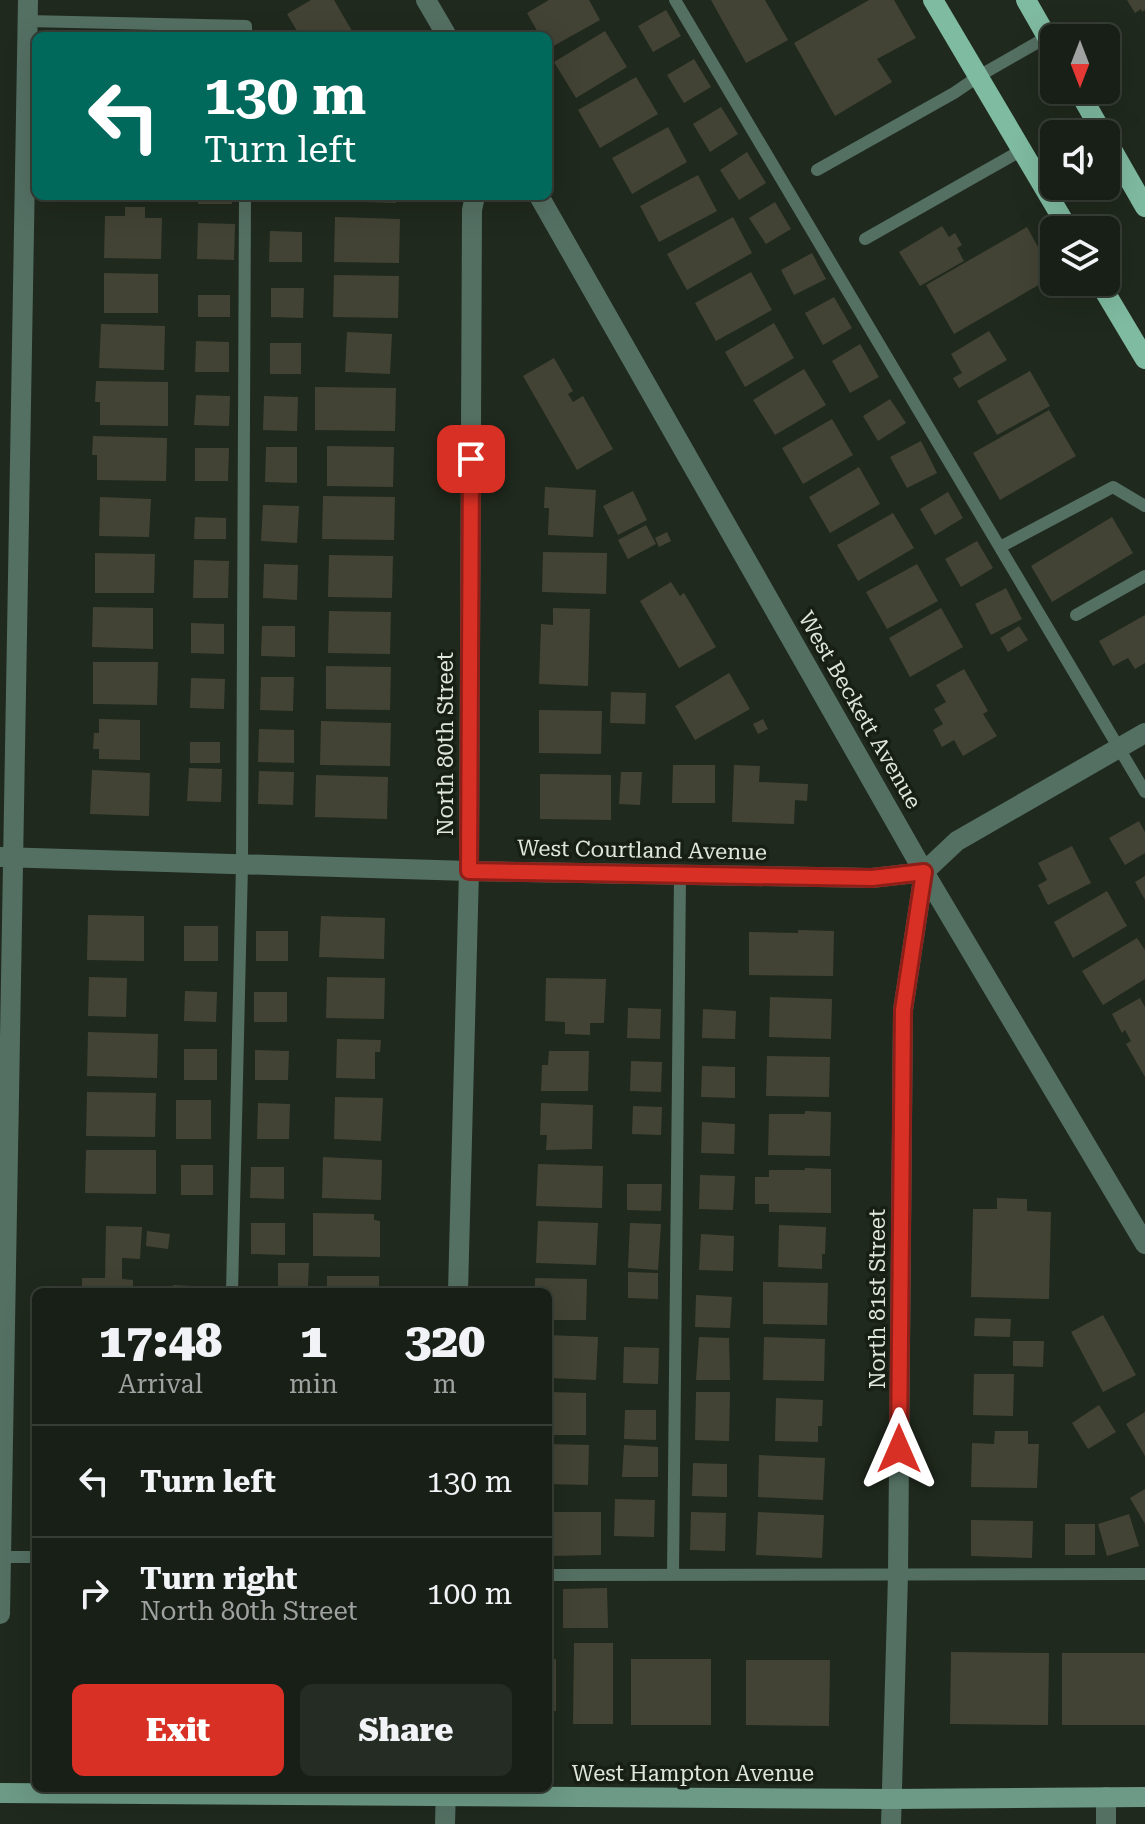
<!DOCTYPE html>
<html lang="en">
<head>
<meta charset="utf-8">
<style>
  :root { --surface:#181f16; --page:#252c23; --text:#f1f3f6; --muted:#9fa2a1; --line:#363d35; --accent:#d93025 }
  body { margin:0; font-family:"Roboto Serif",serif; background:var(--page); color:var(--text); height:100vh; display:flex; flex-direction:column; font-size:30px; white-space:nowrap }
  * { box-sizing:border-box; margin:0 }
  p { font-size:26px; color:var(--muted) }
  .icon { flex:none; width:44px; height:44px; fill:none; stroke:currentColor; stroke-width:2; stroke-linecap:round; stroke-linejoin:round }
  .map { position:relative; flex:1; overflow:hidden }
  .sheet { position:absolute; left:32px; top:1288px; width:520px; height:504px; display:flex; flex-direction:column; background:var(--surface); border-radius:12px; box-shadow:0 8px 32px #0002,0 0 0 2px var(--line) }
  .sheet>* { flex:none }
  .guide { position:absolute; left:32px; top:32px; width:520px; height:168px; border-radius:12px; box-shadow:0 8px 32px #0002,0 0 0 2px var(--line); background:#00695c; color:#fff; overflow:hidden }
  .needle { width:52px; rotate:180deg }
  .tools { position:absolute; left:1040px; top:24px; display:grid; gap:16px }
  .tools a { display:grid; place-items:center; width:80px; height:80px; border-radius:12px; background:var(--surface); box-shadow:0 8px 32px #0002,0 0 0 2px var(--line); font-size:40px }
  .pin { position:absolute; display:grid; place-items:center; width:68px; height:68px; color:#fff; margin:-34px; border-radius:16px; box-shadow:0 4px 12px #0006 }
  .me { position:absolute; width:88px; margin:-44px; rotate:0deg; stroke-linejoin:round; filter:drop-shadow(0 0 6px #0008) }
  .turn { display:flex; align-items:center; gap:28px; height:168px; padding:0 40px; font-size:36px }
  .turn .icon { width:104px; height:104px; stroke-width:2.5 }
  .turn b { display:block; font-size:56px; line-height:68px }
  .eta { display:flex; justify-content:space-evenly; align-items:center; height:136px; text-align:center }
  .eta b { font-size:48px; font-weight:800; line-height:56px }
  .button { display:flex; gap:16px; margin-top:auto; padding:16px 40px }
  .button a { flex:1; height:92px; border-radius:12px; background:var(--accent); color:#fff; font-size:32px; font-weight:800; line-height:92px; text-align:center }
  .button a+a { background:var(--page); color:var(--text) }
  ul { padding:0; list-style:none }
  li { display:flex; align-items:center; gap:24px; height:112px; padding:0 40px; border-top:2px solid var(--line) }
  li div { flex:1 }
  li b { display:block; font-size:30px }
  li em { font-style:normal }
  .map>svg:first-child { display:block }
  .building { fill:#424334 }
  .lines { fill:none; stroke-linecap:round; stroke-linejoin:round }
  .service { stroke:#547063; stroke-width:12 }
  .minor { stroke:#547063; stroke-width:20 }
  .secondary { stroke:#6c9a86; stroke-width:20 }
  .primary { stroke:#7fbba1; stroke-width:20 }
  .route-casing { stroke:#8d1f18; stroke-width:20 }
  .route { stroke:#d93025; stroke-width:14 }
  .labels { text-anchor:middle; dominant-baseline:central; stroke-width:7; stroke-linejoin:round; paint-order:stroke }
  .street-label { font-size:22px; fill:#e0e6de; stroke:#171f14 }
</style>
</head>
<body>
<div class="map">
<svg width="1145" height="1824" viewBox="0 0 1145 1824">
  <rect width="100%" height="100%" fill="#20291d"/>
  <path class="building" d="M311,0H334L355,36H300L287,14Z
    M549,0H589L600,20L548,49V36H540L527,13Z
    M711,0H765L788,40L746,63Z
    M869,0H894L916,38L877,59L892,82L835,116L794,43Z
    M1127,0H1145V10L1142,12L1141,9L1135,13Z
    M666,10L681,36L653,52L638,26Z
    M605,31L627,67L576,98L554,62Z
    M694,59L711,87L684,103L667,75Z
    M636,77L658,114L600,148L578,110Z
    M721,107L738,134L710,152L693,124Z
    M668,127L687,162L632,194L612,158Z
    M747,152L766,183L739,200L720,170Z
    M698,175L717,211L659,242L640,206Z
    M103,196H159V201H103Z
    M198,196H232V204H198Z
    M333,196H397L396,203L333,201Z
    M775,202L791,229L766,244L749,218Z
    M125,207H145V218H162L161,259L104,258L105,216H125Z
    M335,217L400,219L399,263L334,262Z
    M733,217L752,253L687,290L667,254Z
    M198,223L235,224L234,260L197,259Z
    M942,226L949,237L955,233L962,245L957,248L964,261L920,286L899,252Z
    M1027,227L1054,276L954,334L926,285Z
    M270,231L302,232V262H269Z
    M812,253L826,279L794,295L781,270Z
    M751,272L772,310L716,341L695,303Z
    M104,273L158,274V313H104Z
    M334,275L399,276L398,318L333,317Z
    M271,288H304L303,318L271,317Z
    M198,295H230V317H198Z
    M834,297L852,328L823,345L805,313Z
    M774,323L794,358L745,387L725,352Z
    M101,324L165,326L164,370L99,368Z
    M989,331L1007,360L959,388L953,378L962,373L951,354Z
    M347,332L392,334L390,374L345,372Z
    M196,341L229,342V372H195Z
    M270,343H301V374H270Z
    M860,344L879,377L850,393L832,361Z
    M554,358L573,391L568,394L573,402L583,396L613,449L577,470L523,376Z
    M804,369L826,405L775,435L753,400Z
    M1030,371L1050,406L997,435L977,401Z
    M96,381L168,382V426L100,425V402H95Z
    M315,387L396,388L395,431L315,430Z
    M196,395L230,396L229,426L194,425Z
    M264,396L298,397L297,431L263,430Z
    M890,399L906,423L878,441L863,416Z
    M1049,410L1076,456L1000,500L973,453Z
    M832,419L853,455L803,484L782,448Z
    M93,436L167,438L166,481L97,480V455H92Z
    M921,441L937,473L907,488L890,457Z
    M327,446L394,447L393,487L327,486Z
    M266,447H297V483L265,482Z
    M195,448H229L228,481H195Z
    M859,467L880,504L830,533L809,497Z
    M545,487L596,490L593,537L548,535L549,508H544Z
    M633,491L647,520L618,535L603,506Z
    M948,492L963,518L935,535L920,509Z
    M323,496L395,497L394,540L322,539Z
    M100,497L151,499L149,537L99,536Z
    M263,505L299,506L297,543L261,541Z
    M893,513L914,548L858,581L837,545Z
    M195,517L226,518V539H194Z
    M1112,517L1133,553L1052,602L1031,566Z
    M646,525L656,544L628,559L618,540Z
    M667,532L671,541L659,547L655,538Z
    M977,541L993,568L961,587L945,559Z
    M543,552L607,553L606,594L542,592Z
    M95,553L155,554L154,593H95Z
    M329,555L393,556L392,598L328,597Z
    M194,560L229,561L228,598H193Z
    M264,564L298,565L297,600L263,598Z
    M917,564L938,601L887,629L866,592Z
    M671,582L680,596L684,593L716,647L679,668L640,601Z
    M1006,588L1022,619L991,635L975,604Z
    M93,607L153,608V649L92,647Z
    M553,608L590,609L588,686L539,684L541,624L553,625Z
    M941,608L963,647L910,677L889,638Z
    M329,611L391,612L390,654L328,653Z
    M1145,615V663L1135,669L1128,658L1113,666L1099,641Z
    M191,623L224,624V654L191,653Z
    M262,626H295V657L261,656Z
    M1019,626L1028,640L1008,652L1000,638Z
    M93,662H158L157,705L93,704Z
    M326,666L391,667L390,710L326,709Z
    M964,669L988,711L983,714L997,736L963,756L954,740L942,747L933,730L943,724L934,709L946,702L936,685Z
    M729,673L750,709L695,740L675,706Z
    M261,677H294L293,711L260,710Z
    M191,678L225,679L224,709L190,708Z
    M611,692L646,693L645,724L610,723Z
    M539,710L602,711L601,754L539,753Z
    M99,719L140,720V760L99,759V749H93L94,733H99Z
    M763,719L768,729L758,734L753,724Z
    M321,721L391,723L390,766L320,765Z
    M259,729L294,730V763L258,762Z
    M190,742H220V763H190Z
    M673,765H715V803H672Z
    M734,765L760,766L759,782L808,784L807,801L795,800L794,824L732,822Z
    M189,768L222,769L221,802L187,801Z
    M92,770L150,773L149,816L90,814Z
    M259,771L294,772L293,805L258,804Z
    M621,772H642L640,805L619,804Z
    M540,774L611,775V820L540,819Z
    M316,775L388,777L387,819L315,817Z
    M1139,821L1145,832V853L1125,865L1109,838Z
    M1072,846L1091,883L1048,905L1038,885L1047,880L1038,863Z
    M1145,876V900L1135,882Z
    M1107,891L1127,926L1073,958L1054,922Z
    M88,915L144,916V961L87,960Z
    M321,916L385,918L384,959L319,957Z
    M184,926H218V961H184Z
    M798,930L834,931L833,976L749,975V932L798,933Z
    M256,931H288V961H256Z
    M1137,938L1145,950V979L1103,1005L1082,971Z
    M89,977L127,978L126,1017L88,1016Z
    M327,977L385,978L384,1019L326,1018Z
    M546,978L606,979L604,1023H590V1035L565,1034V1022L545,1021Z
    M185,991L217,992L216,1022L184,1021Z
    M254,992H287V1022H254Z
    M770,997L832,999L831,1039L769,1037Z
    M1140,998L1145,1007V1077L1126,1044L1131,1041L1125,1030L1122,1033L1112,1014Z
    M628,1008L661,1009L660,1039L627,1038Z
    M703,1009L736,1011L735,1039L702,1038Z
    M88,1032L158,1034L157,1078L87,1076Z
    M337,1039L381,1040L380,1052H375V1079L336,1078Z
    M184,1049H217V1080H184Z
    M255,1050L289,1051L288,1080H255Z
    M549,1051H589L588,1091H541L542,1065H548Z
    M767,1056L830,1057L829,1097L766,1096Z
    M631,1061L662,1062L661,1092L630,1091Z
    M702,1066L735,1067V1098L701,1097Z
    M87,1092L156,1093L155,1137L86,1136Z
    M335,1097L383,1098L381,1141L334,1139Z
    M176,1100H211V1139H176Z
    M258,1103L290,1104L289,1139H257Z
    M541,1103L593,1105L592,1149L546,1150L547,1135H540Z
    M633,1106L662,1107L661,1135L632,1134Z
    M805,1111L831,1112L830,1156L768,1155L769,1114H805Z
    M702,1122L735,1124L734,1154L701,1153Z
    M86,1150H156V1194L85,1193Z
    M323,1157L382,1160L381,1200L322,1198Z
    M538,1164L603,1166L602,1208L536,1206Z
    M181,1165H213V1195H181Z
    M251,1167H284V1199L250,1198Z
    M805,1168L831,1169V1213L769,1212V1204H755V1177H769V1170H805Z
    M700,1175L735,1176L733,1210L699,1209Z
    M627,1184H662L661,1211L627,1210Z
    M997,1198L1027,1199V1211L1051,1212L1049,1299L971,1297L973,1209H997Z
    M313,1213L374,1214V1220L380,1221V1257L313,1256Z
    M538,1221L598,1223L596,1265L536,1263Z
    M251,1223H285V1255L251,1254Z
    M630,1223L661,1224L658,1270L628,1268Z
    M779,1225L826,1227L825,1254H822V1269L778,1267Z
    M106,1226L142,1227L140,1259L122,1258V1279L133,1280V1292L82,1291V1278H105Z
    M147,1231L170,1234L168,1249L146,1246Z
    M701,1234L734,1236L733,1271L699,1270Z
    M278,1263H309L308,1287L278,1286Z
    M628,1272L658,1273V1299L628,1298Z
    M327,1276H379V1292H327Z
    M535,1278L587,1279L586,1320H548V1292H535Z
    M763,1282L828,1283L827,1325L763,1324Z
    M173,1285L211,1287V1292H173Z
    M696,1295L732,1297L730,1328L695,1327Z
    M1103,1315L1136,1375L1103,1392L1071,1332Z
    M975,1318L1011,1319L1010,1337L974,1336Z
    M548,1335L598,1337L596,1380L548,1378Z
    M699,1337L729,1338L730,1380H696Z
    M764,1337L825,1339L824,1381L763,1380Z
    M1013,1341H1044L1043,1367L1013,1366Z
    M624,1347L659,1348L658,1384L623,1383Z
    M974,1374H1014L1013,1416L973,1415Z
    M548,1392L586,1393V1435H548Z
    M696,1392H730L729,1441L695,1440Z
    M776,1398L823,1400L822,1426H818V1442L775,1441Z
    M1099,1405L1116,1432L1088,1449L1072,1423Z
    M625,1410H656V1440L624,1439Z
    M1145,1412V1456L1126,1424Z
    M995,1431H1028V1444H1039L1037,1488L971,1487L972,1443L994,1444Z
    M548,1444L589,1445L588,1485L548,1484Z
    M624,1445L658,1447V1477H622Z
    M759,1455L825,1458L823,1500L758,1497Z
    M693,1463L727,1464V1497L692,1496Z
    M1145,1489V1524L1130,1498Z
    M615,1499L655,1500L654,1537L614,1536Z
    M548,1512H601V1555L548,1556Z
    M691,1512L726,1513L725,1551L690,1550Z
    M758,1512L824,1515L822,1558L756,1555Z
    M1129,1514L1139,1546L1107,1556L1098,1524Z
    M971,1520L1033,1521L1032,1558L971,1556Z
    M1065,1524H1095V1555H1065Z
    M607,1588L608,1628H563V1589Z
    M574,1643H613V1724H573Z
    M951,1652L1049,1653L1048,1725L950,1724Z
    M1062,1653H1145V1725H1062Z
    M556,1659V1711H548V1660Z
    M631,1659H711V1725H631Z
    M746,1660H830L829,1726L746,1725Z"/>
  <g class="lines">
    <path class="service" d="M675,0L1145,792
      M28,21L246,26V36
      M817,170L954,93L979,76L1047,37
      M865,239L1022,150
      M1000,547L1113,487L1145,506
      M1076,615L1145,576
      M232,1292L242,865L245,196
      M1,1557H36
      M548,1575L1145,1574
      M673,1575L680,875"/>
    <path class="minor" d="M426,0L447,36
      M539,196L924,872L1145,1244
      M0,857L469,871L872,878L924,872L957,841L1145,733
      M458,1292L469,871L472,210L475,196
      M0,1614L28,0
      M1106,1797V1824
      M445,1824L446,1788
      M891,1824L898,1575L903,1010L924,872"/>
    <path class="secondary" d="M0,1793L892,1799L1145,1797"/>
    <path class="primary" d="M933,0L1069,230
      M1026,0L1054,49
      M1078,90L1103,134
      M1106,139L1145,207
      M1099,282L1145,359"/>
  </g>
  <g class="lines">
    <defs>
      <path id="route" d="M471,459L469,871L872,878L924,872L903,1010L899,1449"/>
    </defs>
    <use href="#route" class="route-casing"/>
    <use href="#route" class="route"/>
  </g>
  <g class="labels">
    <g class="street-label">
      <text transform="translate(860 710) rotate(60)">West Beckett Avenue</text>
      <text transform="translate(445 744) rotate(-90)">North 80th Street</text>
      <text transform="translate(642 850) rotate(1)">West Courtland Avenue</text>
      <text transform="translate(877 1299) rotate(-90)">North 81st Street</text>
      <text x="693" y="1773">West Hampton Avenue</text>
    </g>
  </g>
</svg>
<div class="tools">
<a><svg class="needle" viewBox="-14 -14 28 28"><path d="M0-13l5 13h-10z" fill="#e53935"/><path d="M0 13l5-13h-10z" fill="#9fa2a1"/></svg></a>
<a><svg class="icon" aria-label="sound" viewBox="0 0 24 24"><path d="M4 9h4l5-4v14l-5-4H4zM17 9q2 3 0 6"/></svg></a>
<a><svg class="icon" aria-label="layers" viewBox="0 0 24 24"><path d="M12 4l9 5-9 5-9-5zM3 14l9 5 9-5"/></svg></a>
</div>
<div class="pin" style="left:471px;top:459px;background:#d93025"><svg class="icon" aria-label="arrive" viewBox="0 0 24 24"><path d="M6 21V4h12l-3 4 3 4H6"/></svg></div>
<svg class="me" style="left:899px;top:1449px" viewBox="-20 -20 40 40"><path d="M0-17L14 15 0 8-14 15z" fill="#d93025" stroke="#fff" stroke-width="4"/></svg>
<div class="guide">
<div class="turn"><svg class="icon" aria-label="left" viewBox="0 0 24 24"><path d="M17 20v-9H6M10 6l-5 5 5 5"/></svg><div><b>130 m</b>Turn left</div></div>
</div>
<section class="sheet">
<div class="eta">
<div><b>17:48</b><p>Arrival</p></div>
<div><b>1</b><p>min</p></div>
<div><b>320</b><p>m</p></div>
</div>
<ul>
<li><svg class="icon" aria-label="left" viewBox="0 0 24 24"><path d="M17 20v-9H6M10 6l-5 5 5 5"/></svg><div><b>Turn left</b></div><em>130 m</em></li>
<li><svg class="icon" aria-label="right" viewBox="0 0 24 24"><path d="M7 20v-9h11M14 6l5 5-5 5"/></svg><div><b>Turn right</b><p>North 80th Street</p></div><em>100 m</em></li>
</ul>
<div class="button"><a>Exit</a><a>Share</a></div>
</section>
</div>
</body>
</html>
